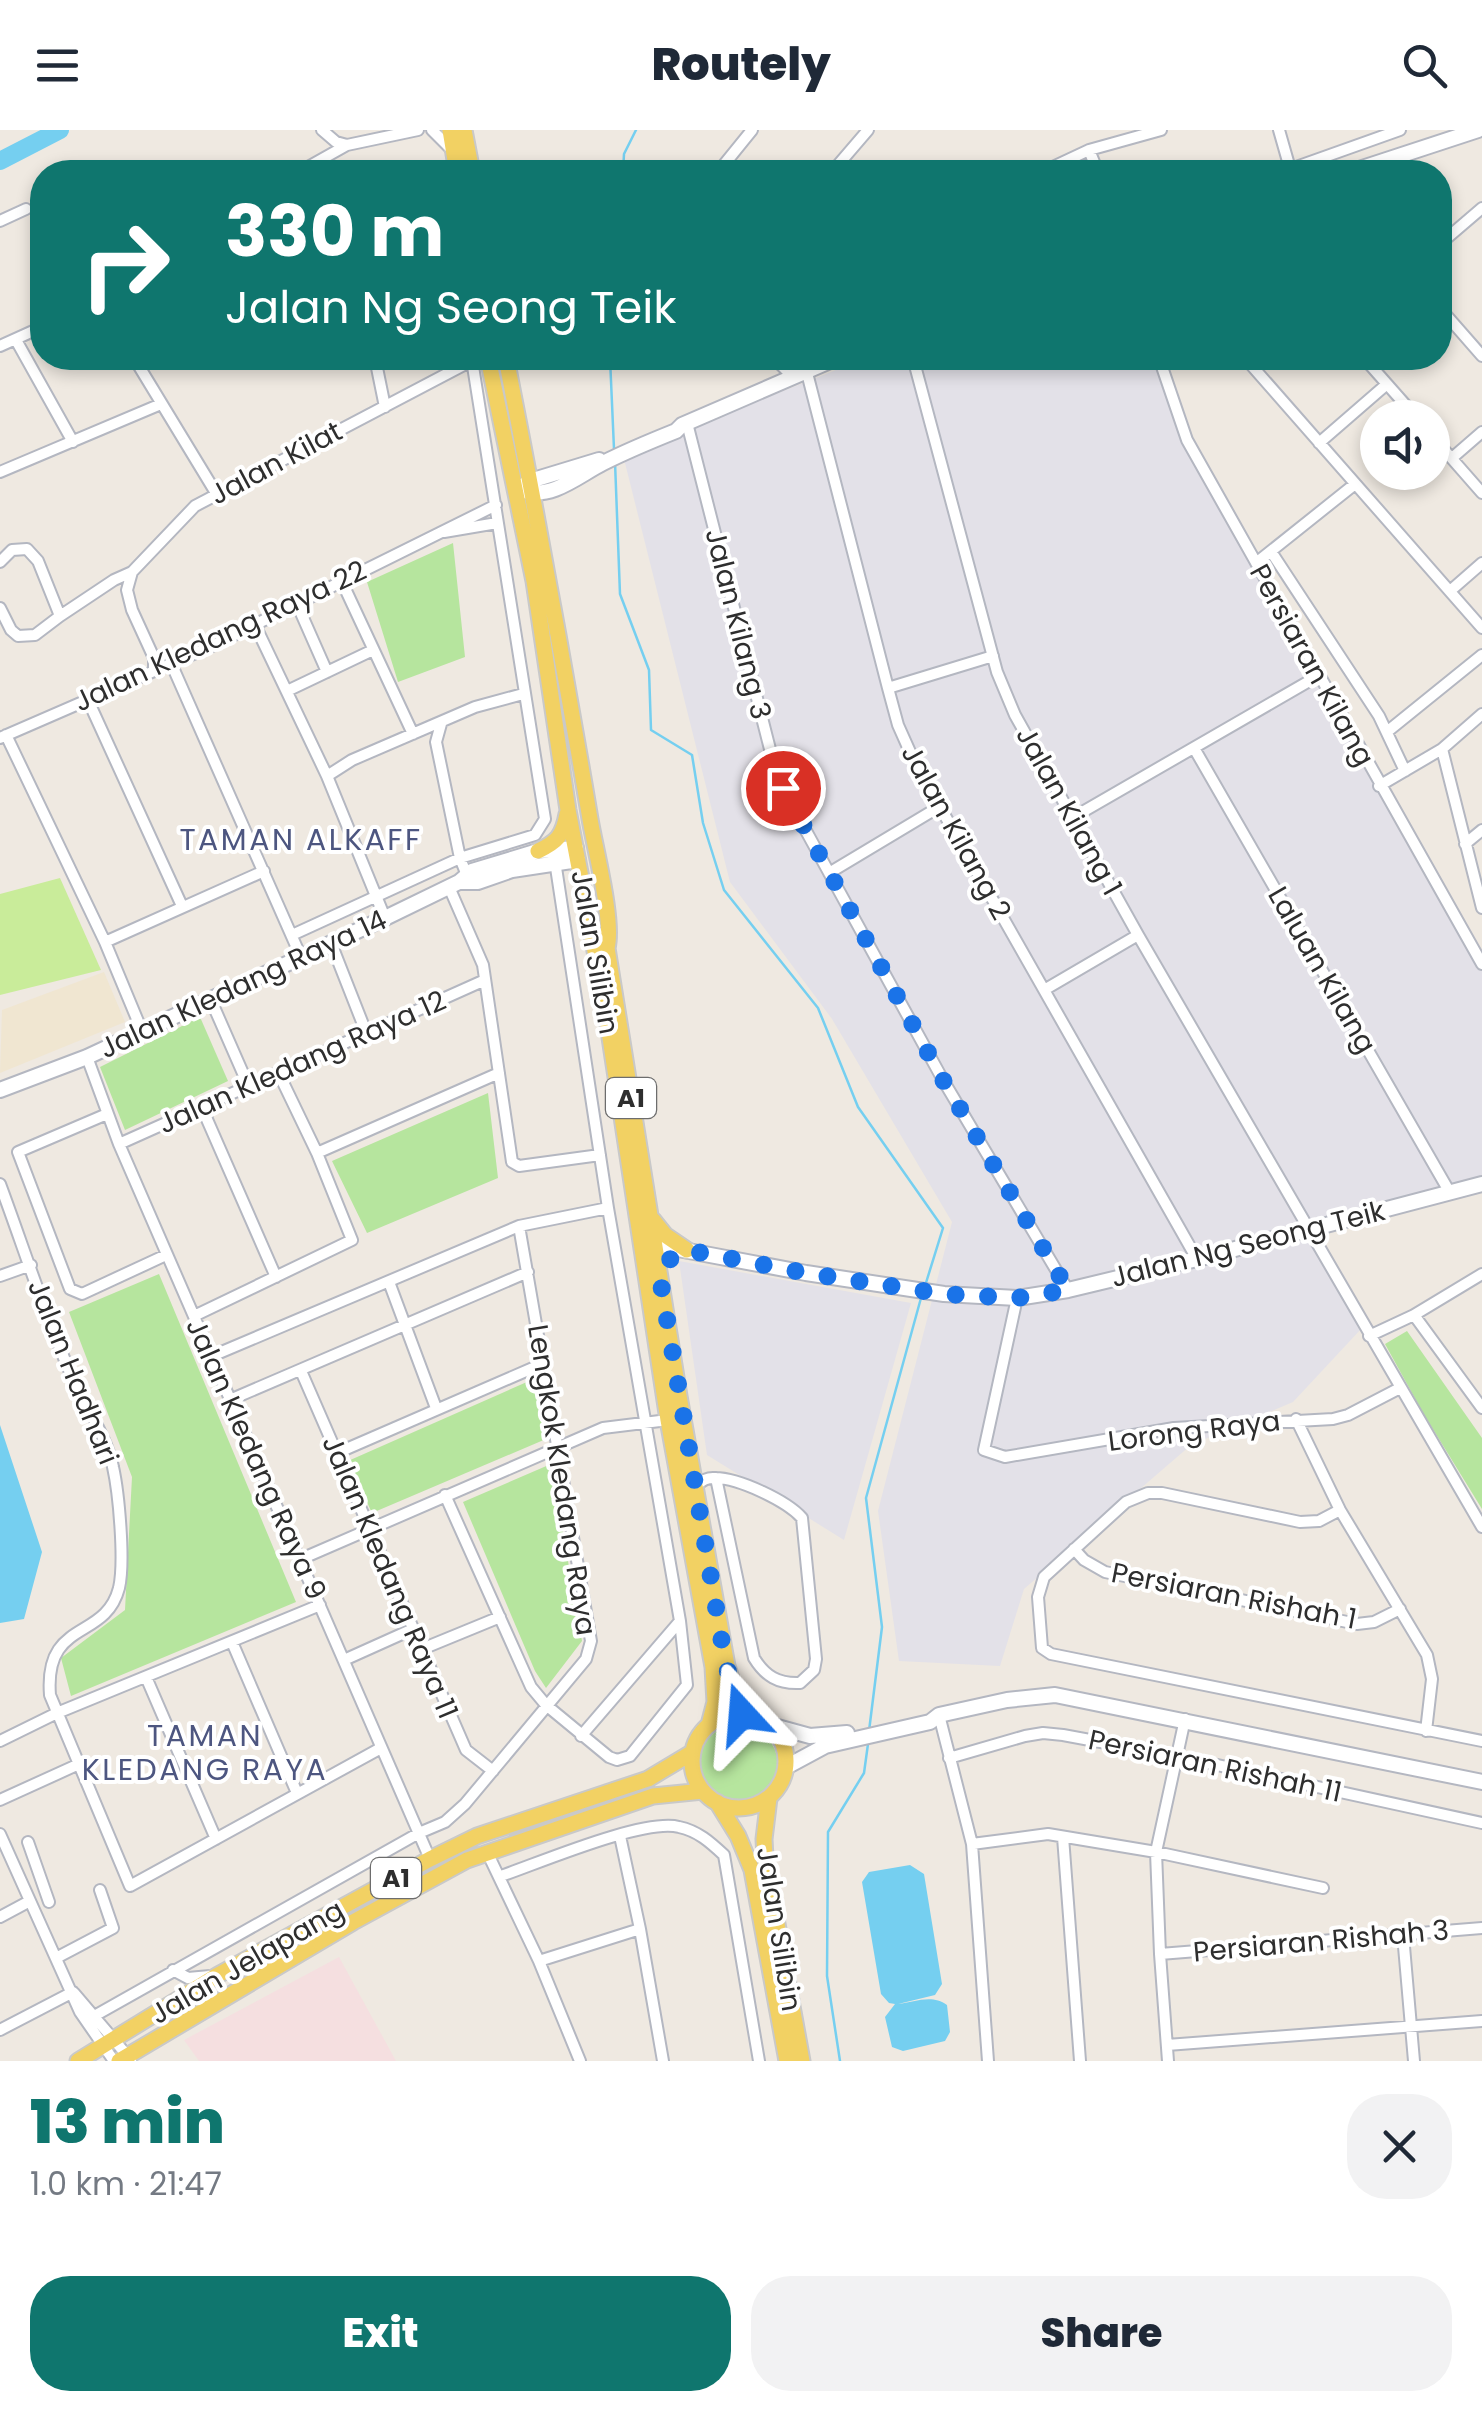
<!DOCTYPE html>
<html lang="en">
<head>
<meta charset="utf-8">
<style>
  :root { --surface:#fff; --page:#f2f2f3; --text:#1f2937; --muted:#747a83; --accent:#0f766e }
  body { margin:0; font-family:Poppins,sans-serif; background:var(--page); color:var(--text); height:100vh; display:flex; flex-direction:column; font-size:38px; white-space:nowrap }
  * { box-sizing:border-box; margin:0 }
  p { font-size:32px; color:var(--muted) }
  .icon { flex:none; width:55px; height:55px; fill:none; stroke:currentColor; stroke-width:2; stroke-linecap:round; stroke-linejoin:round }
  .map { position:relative; height:1931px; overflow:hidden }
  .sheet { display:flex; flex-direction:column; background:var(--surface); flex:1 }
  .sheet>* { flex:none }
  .hud { position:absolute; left:30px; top:30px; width:1422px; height:210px; border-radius:40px; box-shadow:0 5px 15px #0003; background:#0f766e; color:#fff; overflow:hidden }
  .fabs { position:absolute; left:1360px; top:270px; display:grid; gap:20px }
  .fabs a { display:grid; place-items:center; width:90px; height:90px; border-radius:50%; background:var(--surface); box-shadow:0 5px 15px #0003; font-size:50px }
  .pin { position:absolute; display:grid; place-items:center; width:85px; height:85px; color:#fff; margin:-42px; border:5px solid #fff; border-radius:50%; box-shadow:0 2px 10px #0007 }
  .me { position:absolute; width:110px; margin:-55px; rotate:341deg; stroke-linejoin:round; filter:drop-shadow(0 0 8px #0008) }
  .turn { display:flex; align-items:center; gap:35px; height:210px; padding:0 30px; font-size:45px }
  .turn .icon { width:130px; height:130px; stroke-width:2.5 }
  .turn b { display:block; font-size:70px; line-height:85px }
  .round { display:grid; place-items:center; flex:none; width:105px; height:105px; border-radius:40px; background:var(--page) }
  .head { display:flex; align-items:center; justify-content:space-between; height:170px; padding:0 30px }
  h1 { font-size:60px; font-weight:800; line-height:75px; color:var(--accent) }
  .action { display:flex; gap:20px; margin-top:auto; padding:20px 30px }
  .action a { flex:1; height:115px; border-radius:40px; background:var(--accent); color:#fff; font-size:40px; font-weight:800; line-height:115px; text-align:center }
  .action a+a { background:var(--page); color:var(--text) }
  header { display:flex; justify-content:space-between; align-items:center; height:130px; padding:0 30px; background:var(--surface); font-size:45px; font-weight:800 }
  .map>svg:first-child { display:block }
  .industrial { fill:#e3e1e8 }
  .education { fill:#f0e6d1 }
  .medical { fill:#f5dfe0 }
  .green { fill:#b6e59e }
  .pitch { fill:#c9ec9a }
  .water { fill:#75cff0 }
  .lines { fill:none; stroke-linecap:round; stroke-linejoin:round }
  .stream { stroke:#75cff0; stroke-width:2.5 }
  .river { stroke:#75cff0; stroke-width:18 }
  .street-casing { stroke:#b4b7c1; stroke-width:14 }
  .secondary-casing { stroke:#b4b7c1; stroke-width:18 }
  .primary-casing { stroke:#c9c9c9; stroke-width:19 }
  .street { stroke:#fff; stroke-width:10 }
  .secondary { stroke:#fff; stroke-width:14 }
  .primary { stroke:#f2d163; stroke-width:15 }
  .route { stroke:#1a73e8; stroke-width:18; stroke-dasharray:0 32.4 }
  .labels { text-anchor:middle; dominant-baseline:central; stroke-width:8; stroke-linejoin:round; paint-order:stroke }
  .shield { fill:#fff; stroke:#6d6d6d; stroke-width:2.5 }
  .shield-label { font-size:25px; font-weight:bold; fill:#2e2e2e }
  .street-label { font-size:28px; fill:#2e2e2e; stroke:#fff }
  .neighbourhood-label { font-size:30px; letter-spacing:2.5px; fill:#4d5680; stroke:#fff }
</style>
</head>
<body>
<header><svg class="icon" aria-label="menu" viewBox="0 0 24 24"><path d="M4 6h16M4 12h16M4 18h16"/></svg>Routely<svg class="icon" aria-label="search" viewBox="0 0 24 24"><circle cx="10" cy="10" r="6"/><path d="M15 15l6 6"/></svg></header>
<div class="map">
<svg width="1482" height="1931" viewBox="0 0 1482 1931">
  <rect width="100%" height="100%" fill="#efe9e1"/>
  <path class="industrial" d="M866,228H1157L1184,310L1482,841V1057L1311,1102L1362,1198L1293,1272L1191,1315L1024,1459L1000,1536L899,1531L878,1381L952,1092L832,889L730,752L623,325Z
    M679,1131L911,1173L844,1410L707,1325Z"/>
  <path class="education" d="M104,842L125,892L0,943L2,880Z"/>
  <path class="medical" d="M339,1827L396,1931H199L184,1910Z"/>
  <path class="green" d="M453,413L465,527L398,552L367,452Z
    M200,887L228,951L125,1000L100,937Z
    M488,963L498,1048L367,1103L332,1031Z
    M159,1144L296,1472L71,1566L61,1528L125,1480L132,1347L69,1182Z
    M1407,1201L1482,1308V1379L1423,1283L1385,1214Z
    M536,1248L546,1309L372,1383L348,1331Z
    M551,1334L582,1511L546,1558L535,1541L463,1372Z
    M698 1635a40 40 0 1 1 80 0a40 40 0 1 1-80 0Z"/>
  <path class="pitch" d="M60,748L101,840L0,865V764Z"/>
  <path class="water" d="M0,1295L42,1422L24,1489L0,1493Z
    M910,1735L924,1744L942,1854L935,1865L898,1874C915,1872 932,1864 947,1875L950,1902L945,1911L903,1921L892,1917L885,1887L895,1874L889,1873L881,1864L862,1752L869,1742Z"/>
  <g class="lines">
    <path class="stream" d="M623,42L624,24L636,0
      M610,228L614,319
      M615,332L620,464L649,540L651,600L692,625L703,693L724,760L818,878L858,977L943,1098L925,1156
      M869,1601L882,1497L866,1368L921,1168
      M840,1931L827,1846L828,1702L864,1643L868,1614"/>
    <path class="river" d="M0,31L60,0"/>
    <defs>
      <path id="street" d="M322,0L336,12L347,15
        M432,0L451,19
        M1279,0L1291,42
        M1089,20L1098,42
        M299,42L347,15L418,0
        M718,42L752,0
        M832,42L868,0
        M1042,42L1089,20L1161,0
        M1282,42L1400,0
        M0,91L26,79
        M1440,114L1482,78
        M1440,178L1482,226
        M16,210L73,312
        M0,216L42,197
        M134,228L216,363
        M252,228H258
        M375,228L385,277
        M774,228L791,245
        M913,228L997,542L1015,585L1138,805L1482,1397
        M1159,228L1187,310L1482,834
        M1245,228L1482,498
        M1364,228L1417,288
        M806,239L888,558L898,595L915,633L1197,1129
        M687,293L773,631L783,659L943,950L1068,1160
        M1432,306L1482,363
        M1319,313L1387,254
        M1452,328L1482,302
        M0,342L161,274
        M444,402L497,393
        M1272,423L1379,586L1405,641
        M0,432L12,420L27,419L38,431L60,486L35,505L18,506L11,500L0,478
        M1256,433L1355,354
        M342,452L413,604
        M1450,461L1482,433
        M297,474L327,542
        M60,486L114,450L132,442
        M255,495L327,646L385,788
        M171,533L301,827
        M154,540V528L132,480L127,460L132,442L195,376L477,228
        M888,558L993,526
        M287,561L373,520
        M87,568L182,776
        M441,594L436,612L460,728L468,748
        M1388,601L1482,525
        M6,605L105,812L142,901
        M0,608L214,515L496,375
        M1194,618L1449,1061
        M1442,619L1482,778
        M327,646L352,630L475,577L523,564
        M1379,656L1442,619L1482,584
        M1072,688L1318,546
        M1465,714L1482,700
        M829,743L939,677
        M449,757L483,835L512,1032L519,1036L600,1025
        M292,805L460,728L535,705L545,689L472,230
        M105,812L264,741
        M331,813L366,902
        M1044,860L1138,805
        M210,868L249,957
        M87,927L119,1014L430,1729
        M202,978L276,1147
        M107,984L18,1022L70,1159L82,1164L166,1125
        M119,1014L485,850
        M317,1023L499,943
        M0,1054C23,1116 43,1179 69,1240C81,1267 108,1310 113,1337C119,1364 125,1432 119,1458C105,1512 44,1488 50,1565L130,1756L381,1618
        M0,1146L31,1135
        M389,1152L436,1278
        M1017,1168L984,1320L1005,1327L1174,1298L1333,1289L1348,1285L1400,1258
        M1414,1185L1482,1278
        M194,1186L352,1110L317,1023L279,944
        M1369,1206L1414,1185L1482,1144
        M212,1226L519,1096L608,1078
        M301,1241L466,1620L493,1641
        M232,1269L528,1142
        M1296,1289L1340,1380L1427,1525L1432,1549L1426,1601
        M337,1323L542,1234
        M694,1357C701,1352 706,1347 715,1348C739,1348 787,1371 802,1388L816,1529L814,1540L800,1553C778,1554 765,1546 754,1528L716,1348
        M445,1365L531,1557L546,1575L609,1627L617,1630L630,1626L687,1555L680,1491L608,1078L555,731
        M1340,1380L1319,1391L1300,1392L1162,1363H1148L1126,1372L1044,1447L1038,1467L1042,1518L1051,1524L1482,1611
        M1074,1419L1084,1430L1105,1442L1357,1494L1374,1492L1400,1479
        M301,1429L603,1298L668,1290
        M232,1512L297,1663
        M422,1519L500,1487
        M344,1530L413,1499
        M146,1547L216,1709
        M939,1585L972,1714L988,1931
        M581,1606L680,1491
        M0,1611L57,1583L320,1475
        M949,1628L1025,1606L1043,1603L1063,1605L1176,1626L1482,1693
        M0,1670L79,1634
        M0,1704L80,1882L114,1931
        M620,1706L640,1799L663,1931
        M1063,1707L1080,1931
        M28,1712L49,1772
        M972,1714L1048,1704L1156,1722L1323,1758
        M487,1722L539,1831L580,1931
        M501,1746C539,1733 644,1688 679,1697C698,1701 710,1712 724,1725L759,1931
        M0,1787L28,1772
        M1403,1805L1414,1931
        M1160,1824L1482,1798
        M56,1828L113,1798L100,1760
        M539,1831L640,1799
        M173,1840L188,1848L210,1846
        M74,1863L131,1930
        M96,1885L419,1703L445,1692L465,1674L586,1529L591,1511L519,1096
        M0,1900L73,1862
        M1167,1915L1482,1891
        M1168,1931L1160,1824L1156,1722L1185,1589"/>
      <path id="secondary" d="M1350,42L1478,0
        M521,357L530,351L599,330
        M524,361C553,369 579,345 603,333C627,321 651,311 676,301L682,295L837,228
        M459,752H478L512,740L578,730
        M0,960L87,927L385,788L459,752L472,741L538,721L576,718
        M656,1118L678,1119L806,1143L944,1164L1017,1168L1068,1160L1197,1129L1482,1054
        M770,1595L810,1606L847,1603
        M786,1637L825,1616L930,1592L939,1585L1007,1570L1055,1565L1482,1652"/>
      <path id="primary" d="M450,0L457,42
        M464,0L472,42
        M472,228V230
        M488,228L534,451L568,680L604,868L668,1290L713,1537L715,1572L709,1595
        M506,228C536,381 564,535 590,689C595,719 614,791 607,818L679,1266L727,1536L736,1564L754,1586
        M538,721C557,712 563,706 567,684
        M653,1090L665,1105L687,1120
        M692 1631a47 47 0 1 1 94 0a47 47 0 1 1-94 0Z
        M769,1668L764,1709L765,1728L802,1931
        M717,1672L738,1706L752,1740L787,1931
        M78,1931L218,1845L430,1729L477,1706L648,1649L693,1622
        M119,1931L353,1792L467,1730L653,1666L703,1661"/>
    </defs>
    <use href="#street" class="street-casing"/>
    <use href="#secondary" class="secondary-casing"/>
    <use href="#primary" class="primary-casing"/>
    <use href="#street" class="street"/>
    <use href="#secondary" class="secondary"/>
    <use href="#primary" class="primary"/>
  </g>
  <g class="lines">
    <path class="route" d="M742,1584L754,1586L736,1564L726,1536L660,1148L667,1131L687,1120L806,1143L944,1164L1017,1168L1068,1160L943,950L783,658"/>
  </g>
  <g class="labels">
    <g class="shield">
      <rect x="606" y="948" width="50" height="40" rx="8"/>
      <rect x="371" y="1728" width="50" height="40" rx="8"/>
    </g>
    <g class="shield-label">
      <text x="631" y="968">A1</text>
      <text x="396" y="1748">A1</text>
    </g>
    <g class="street-label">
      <text transform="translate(276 333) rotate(-28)">Jalan Kilat</text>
      <text transform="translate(738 494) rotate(76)">Jalan Kilang 3</text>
      <text transform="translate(220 506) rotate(-25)">Jalan Kledang Raya 22</text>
      <text transform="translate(1312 535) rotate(61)">Persiaran Kilang</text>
      <text transform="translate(1069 681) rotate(61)">Jalan Kilang 1</text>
      <text transform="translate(956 702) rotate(61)">Jalan Kilang 2</text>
      <text transform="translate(595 822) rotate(80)">Jalan Silibin</text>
      <text transform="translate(1322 840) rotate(60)">Laluan Kilang</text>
      <text transform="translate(243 854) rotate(-25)">Jalan Kledang Raya 14</text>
      <text transform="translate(302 932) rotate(-24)">Jalan Kledang Raya 12</text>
      <text transform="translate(1248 1114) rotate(-14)">Jalan Ng Seong Teik</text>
      <text transform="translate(73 1242) rotate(68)">Jalan Hadhari</text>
      <text transform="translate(1194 1301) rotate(-7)">Lorong Raya</text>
      <text transform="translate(256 1329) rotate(66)">Jalan Kledang Raya 9</text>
      <text transform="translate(562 1350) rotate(81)">Lengkok Kledang Raya</text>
      <text transform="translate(390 1447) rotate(67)">Jalan Kledang Raya 11</text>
      <text transform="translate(1234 1466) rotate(11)">Persiaran Rishah 1</text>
      <text transform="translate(1215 1636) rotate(12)">Persiaran Rishah 11</text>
      <text transform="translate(779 1799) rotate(81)">Jalan Silibin</text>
      <text transform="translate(1321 1811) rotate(-5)">Persiaran Rishah 3</text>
      <text transform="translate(247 1832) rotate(-30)">Jalan Jelapang</text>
    </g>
    <g class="neighbourhood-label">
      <text x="301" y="709">TAMAN ALKAFF</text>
      <text x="205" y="1605">TAMAN<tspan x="205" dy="34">KLEDANG RAYA</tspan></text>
    </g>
  </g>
</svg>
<div class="fabs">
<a><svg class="icon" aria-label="sound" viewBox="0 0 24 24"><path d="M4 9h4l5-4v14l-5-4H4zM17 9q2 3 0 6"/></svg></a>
</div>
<div class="pin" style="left:783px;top:658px;background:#d93025"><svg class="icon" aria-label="arrive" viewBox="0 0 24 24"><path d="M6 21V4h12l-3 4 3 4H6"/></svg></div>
<svg class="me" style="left:742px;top:1584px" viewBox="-20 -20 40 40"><path d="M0-17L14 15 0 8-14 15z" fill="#1a73e8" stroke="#fff" stroke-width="4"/></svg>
<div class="hud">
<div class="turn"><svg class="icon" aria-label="right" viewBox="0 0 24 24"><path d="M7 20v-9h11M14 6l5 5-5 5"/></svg><div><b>330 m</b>Jalan Ng Seong Teik</div></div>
</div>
</div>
<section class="sheet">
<div class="head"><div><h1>13 min</h1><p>1.0 km · 21:47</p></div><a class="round"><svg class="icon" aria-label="close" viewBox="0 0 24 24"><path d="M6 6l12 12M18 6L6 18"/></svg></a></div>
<div class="action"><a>Exit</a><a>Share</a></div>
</section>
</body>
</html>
